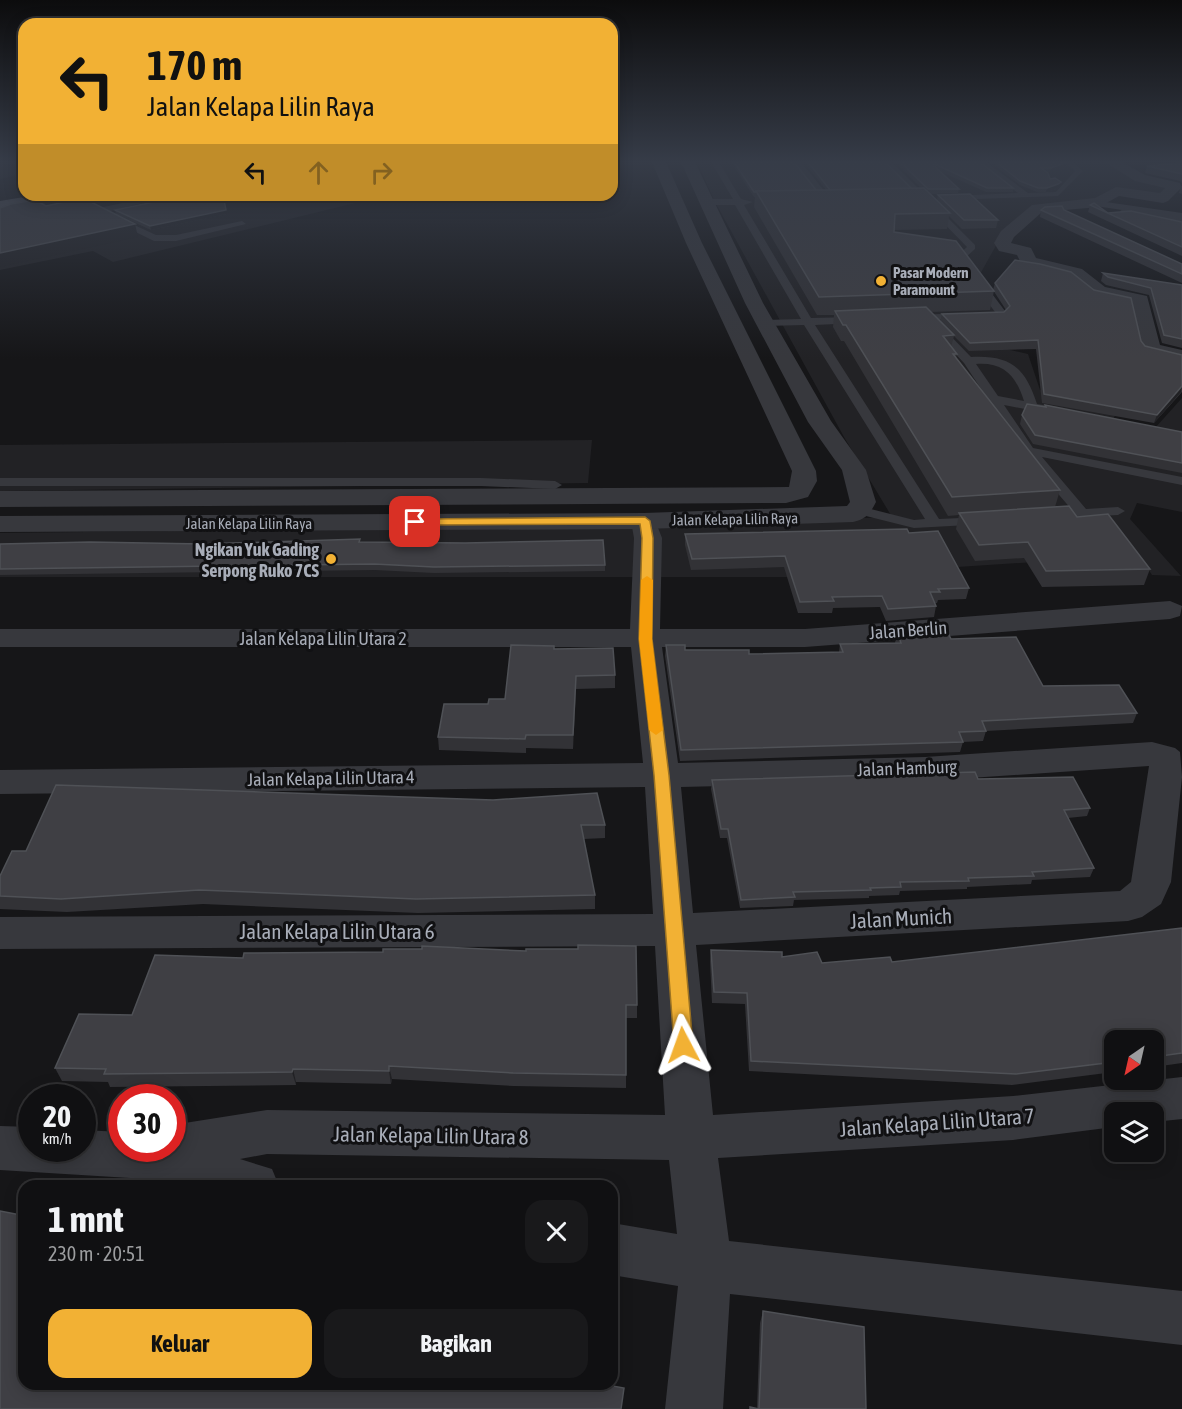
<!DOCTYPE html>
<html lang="id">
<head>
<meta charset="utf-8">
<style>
  :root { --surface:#101012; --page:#19191b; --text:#f1f3f6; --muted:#9c9d9f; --line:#303032; --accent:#f2b134 }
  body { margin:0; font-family:"Asap Condensed",sans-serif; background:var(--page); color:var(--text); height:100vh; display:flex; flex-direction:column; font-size:22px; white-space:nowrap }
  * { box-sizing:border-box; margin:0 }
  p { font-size:20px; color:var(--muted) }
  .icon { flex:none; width:33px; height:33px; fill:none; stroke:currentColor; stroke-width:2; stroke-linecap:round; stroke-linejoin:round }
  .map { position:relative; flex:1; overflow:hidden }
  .side { position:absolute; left:18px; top:1180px; width:600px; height:210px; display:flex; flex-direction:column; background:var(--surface); border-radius:18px; box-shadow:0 3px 15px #0003,0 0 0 2px var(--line) }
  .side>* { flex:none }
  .banner { position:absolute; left:18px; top:18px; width:600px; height:183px; border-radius:18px; box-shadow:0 3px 15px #0003,0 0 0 2px var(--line); background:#f2b134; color:#111; overflow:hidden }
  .needle { width:39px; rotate:214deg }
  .controls { position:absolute; left:1104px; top:1030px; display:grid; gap:12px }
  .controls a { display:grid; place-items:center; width:60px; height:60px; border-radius:12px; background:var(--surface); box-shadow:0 3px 15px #0003,0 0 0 2px var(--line); font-size:30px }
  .speed { position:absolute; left:18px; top:1084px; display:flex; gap:12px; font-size:30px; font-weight:700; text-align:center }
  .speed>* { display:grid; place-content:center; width:78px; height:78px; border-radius:50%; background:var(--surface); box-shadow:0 3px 15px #0003,0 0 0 2px var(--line); line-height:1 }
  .speed small { font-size:15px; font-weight:400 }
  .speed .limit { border:9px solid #d22; background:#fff; color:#111 }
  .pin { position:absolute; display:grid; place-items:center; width:51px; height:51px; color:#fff; margin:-26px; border-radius:12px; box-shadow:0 3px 9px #0006 }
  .me { position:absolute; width:66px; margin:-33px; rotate:356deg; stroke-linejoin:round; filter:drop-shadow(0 0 4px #0008) }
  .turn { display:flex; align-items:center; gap:21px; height:126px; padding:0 30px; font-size:27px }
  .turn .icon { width:78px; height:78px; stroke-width:2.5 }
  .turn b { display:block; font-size:42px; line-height:51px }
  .lanes { display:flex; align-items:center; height:57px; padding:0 30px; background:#0003; justify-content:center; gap:30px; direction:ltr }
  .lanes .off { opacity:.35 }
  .round { display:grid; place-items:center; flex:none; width:63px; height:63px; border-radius:18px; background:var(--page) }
  .head { display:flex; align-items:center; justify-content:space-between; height:102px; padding:0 30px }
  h1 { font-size:36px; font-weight:700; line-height:45px }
  .button { display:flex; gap:12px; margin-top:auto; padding:12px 30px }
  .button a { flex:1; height:69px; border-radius:18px; background:var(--accent); color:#111; font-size:24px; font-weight:700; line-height:69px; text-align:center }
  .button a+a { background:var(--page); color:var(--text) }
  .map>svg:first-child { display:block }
  .built { fill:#222225 }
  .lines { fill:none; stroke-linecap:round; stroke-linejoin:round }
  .service { fill:#37383d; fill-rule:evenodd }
  .minor { fill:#37383d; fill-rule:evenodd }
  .tertiary { fill:#37383d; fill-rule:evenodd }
  .primary { fill:#53555c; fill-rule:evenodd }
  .wall { fill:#323236 }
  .shaded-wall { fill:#212124 }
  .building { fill:#3f3f44; stroke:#4f5156; stroke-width:1.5 }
  .route { fill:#f2b134; stroke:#9d7322; stroke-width:1.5 }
  .slow { fill:#f59e0b }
  .poi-dot { fill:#f2b134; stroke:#111113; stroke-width:2 }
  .labels { text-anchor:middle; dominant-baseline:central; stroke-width:6; stroke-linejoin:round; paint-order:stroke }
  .far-poi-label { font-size:15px; font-weight:bold; fill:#a8adb8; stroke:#111113; text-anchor:start }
  .far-street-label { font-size:15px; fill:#a8adb8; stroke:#111113 }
  .poi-label { font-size:18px; font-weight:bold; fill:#a8adb8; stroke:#111113; text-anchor:end }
  .street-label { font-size:18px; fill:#a8adb8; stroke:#111113 }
  .near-street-label { font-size:21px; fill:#a8adb8; stroke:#111113 }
</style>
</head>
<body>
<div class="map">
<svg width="1182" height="1409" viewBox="0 0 1182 1409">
  <rect width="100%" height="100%" fill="#161618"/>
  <path class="built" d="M697,162H1106L1172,185L1159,197L1111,190L1097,202L1044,207L1002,235L975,283L1003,311L980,343L1028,354L1040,390L1118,406L1114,418L1155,428L1182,398V512L1137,503L1130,519L1181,576L1152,575L1139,555L806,577H0V533L614,526L892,517L844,437L714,200Z
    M73,195H388L113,262L93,251L0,270V208Z
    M592,440L588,483L0,491V445Z"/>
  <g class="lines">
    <path class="service" d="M711,162H719L741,199L753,202L744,205L811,318L856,317L861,320L856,323L815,325L939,519L982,517L989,521L987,524L914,528L854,513L852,510L859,506L914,520L925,519L804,325L765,326L760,323L765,320L801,319L735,205H708L704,202L708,199H733Z
      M793,162H801L830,198V202H824Z
      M884,162H892L975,245V249L965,258L1005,311V315L997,319L910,320V316L914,315L995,312L955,258L967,247Z
      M977,162H986L1028,193L1056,192L1075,171L1064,162H1073L1083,171L1058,196L947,200L946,198L950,196L1018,193Z
      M60,195H71L99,208L160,195H175L106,212L156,235H176L242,221L246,224L176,241H154Z
      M1092,200L1182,213V219L1089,205L1088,203Z
      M937,325L941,326L971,357C1010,355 1025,367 1037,404L1055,407L1057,410L1055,413L1051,414L1004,405L1033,448L1182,477V485L1042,457L1086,509L1118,507L1125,511L1118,515L1046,519L1044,516L1046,513L1072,510L1024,454L964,363L933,330L932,328ZM976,364C1004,362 1016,376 1024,401L998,396Z
      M0,478H481L555,481L562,485L555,489L481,486H0Z"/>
    <path class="minor" d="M1105,162H1122L1145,175L1180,183L1182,187L1168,201L1163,203L1119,196L1099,207L1042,212L1014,237L1011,243L1031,248L1036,258L1082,269L1105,287L1147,296L1160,345L1182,350V362L1144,353L1141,349L1131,304L1092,295L1070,277L1022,265L1017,255L999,251L994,243L1001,231L1032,205L1095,198L1116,187L1160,193L1165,188L1135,181Z
      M1128,206L1182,217V228L1165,222L1122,214L1120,211Z
      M644,513L653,515L662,538L660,629H805L1170,601L1182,606L1180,616L1170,619L805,647H662L678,763L925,757L1152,742L1175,748L1180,752L1182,777L1171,882L1161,904L1142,917L1128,921L696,945L713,1115L1013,1096L1182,1077V1119L1154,1122V1113H1114V1127L1013,1140L718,1158L729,1241L1182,1291V1345L730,1294L723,1409H665L678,1286L612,1275V1223L677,1234L669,1160L267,1154L240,1159L272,1169L279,1186H164L130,1178L0,1170V1126L32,1127V1149H82V1130L122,1132V1149H172V1125L267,1110L665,1115L655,946L0,949V917L653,914L645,787L0,794V770L643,763L631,647H0V629H630L634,538L631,521L635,515ZM1149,766L1131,882L1120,891L693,913L681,787L925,781Z"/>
    <path class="tertiary" d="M652,162H666L702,243L816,471L817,481L808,497L786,503L0,507V491L789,487L792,471L686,243Z
      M681,162H695L763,303L831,421L866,470L876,502C870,514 866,519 853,522L644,529L0,532V516L644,513L847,506L850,502L842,470L808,422L745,303Z"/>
    <path class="primary" d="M36,195H70L62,200L0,211V201Z"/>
  </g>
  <path class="wall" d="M731,162H794L816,190H826L804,162H885L911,188H921L895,162H980L1013,188V192H986L939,171L959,189L958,193L930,194L937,200L938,195L998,220L996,228L962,229L949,216L947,229L894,230V232L994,291L990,310L930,312L940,322L942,314L1004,312L1006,310L993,290L995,283L1141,341L1145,346L1182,355V392L1154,423L1042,403L1036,349L969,351L954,336L951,347L957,354L956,358L1060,490L1055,507L1077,517L1150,569L1144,585L1042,587L1024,558L975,561L956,529L959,515L948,516L844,341H841L833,327L834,315H817L754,207L755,197H754Z
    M990,162H1067L1066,166L1050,172H1047L1050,179L1060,186L1057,189L1046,192H1037L1020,185Z
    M1182,163V183L1180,181L1145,173L1147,166Z
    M1181,186H1182V194L1179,193Z
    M1090,205L1108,213L1182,222V256L1088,212Z
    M115,210L227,214L151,230L116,214Z
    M1041,210H1064L1182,264V283L1040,217Z
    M1103,273L1182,285V348L1162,343L1149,295L1106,285L1101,281Z
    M1045,405L1182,432V473L1033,444L1020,424L1022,415L1045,407Z
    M909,533L969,588L966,599L938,600L937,603H935L936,606L934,617L886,621L880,607L833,608L832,613H798L784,567L691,570L685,545V534Z
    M360,542L605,565V571L434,573L375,570L0,575V544Z
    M897,632L951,639L1043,686L1137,713L1133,723L986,731L983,741L963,742L960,752L680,761L665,656L666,645L685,650L749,654L839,652L840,644L895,643Z
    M554,649L615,675V688L576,689L573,749L526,748V753L439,750L438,737L488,704L505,699Z
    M978,779L1090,808L1087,816L1068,818L1094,868L1090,877L1032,880L1031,884L967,887V889L900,891L899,895L869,896V898L794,900L793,906L740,908L727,838H720L711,789L712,780Z
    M56,785L605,825V838L584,839L595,895V909L418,913L203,904L67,912L0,909V876L26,851Z
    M1182,928V1063L1154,1067V1041H1114V1072L1012,1085L749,1071L745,1004L712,1003L710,961L711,950L782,957L822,963L892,962Z
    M637,1005V1018H626V1088L514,1086L392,1079L391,1084L296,1082V1085L110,1087L108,1082L62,1081L55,1068L132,1015Z
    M763,1311L866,1409L757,1408L760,1323Z"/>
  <path class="shaded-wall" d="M8,162H24V174L0,179V164Z
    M1067,162L1066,166L1050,172L1051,168Z
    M1061,182L1060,186L1057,189L1046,192L1047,188Z
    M226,210L227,214L151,230L150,226Z
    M135,224L138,237L0,267V253Z
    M1182,386L1181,392L1154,423L1157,415Z
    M576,676V689L573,749V735Z
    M389,1066L392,1079L391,1084L389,1071Z
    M293,1069L296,1082V1085L292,1072Z"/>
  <path class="building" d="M734,162H794L816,190L756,191V192H754Z
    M808,162H885L911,188L830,190Z
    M900,162H930L959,189H928Z
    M930,162H980L1013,188H987Z
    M996,162H1067L1051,168H1041L1048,173L1050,179L1055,178L1061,182L1058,184L1047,188H1038L1020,181Z
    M1182,163V174L1147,166Z
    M924,188L950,213L895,214L894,232L956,241L994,291L819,297L756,191Z
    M970,194L998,220H964L938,195Z
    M188,195H223L226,210L150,226L115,210Z
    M83,198L135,224L0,253V208L11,204L35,200L46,206Z
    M1094,203L1108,213L1131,211L1182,222V247L1090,205Z
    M1062,206L1064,210L1182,264V274L1041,210L1045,207Z
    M1015,260L1040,264L1071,272L1094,290L1131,298L1141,341L1145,346L1182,355V386L1157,415L1044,394L1038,340L970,343L942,314L1004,312L1010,306L995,283Z
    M1103,273L1182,285V339L1164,335L1151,288L1108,277Z
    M926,307L954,335L943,336L957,354H953L1060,490L952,497L846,325H843L835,311Z
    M1027,404L1046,407L1045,405L1182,432V463L1035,435L1022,415Z
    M1069,506L1077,517L1108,514L1150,569L1046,571L1028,542L979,545L959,513Z
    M907,529L909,533L938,531L969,588L938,589L940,592H930L936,606L888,609L882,596L832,597L834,601L800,602L785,556L692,559L685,534Z
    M360,539L359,542L465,543L603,540L605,565L434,567L374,564L0,569V544L90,542L203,544Z
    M946,629L951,639L1016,637L1043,686L1119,685L1137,713L982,721L986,731L959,732L963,742L681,750L666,645H685V650H749V654L843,652L840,644L901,643L897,632Z
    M511,645L554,646V649L613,648L615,675L576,676L573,735H526L525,739L438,737L444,704H488L489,699H505Z
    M975,772L978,779L1073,777L1090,808L1064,810L1094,868L1032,872L1034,876L968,878L969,881L900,882L901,887L870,888L871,890L793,892L795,897L741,900L728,829H721L712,780Z
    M56,785L493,800L597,793L605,825H581L595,895L416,899L199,890L61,899L0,896V876L12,851H26Z
    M1182,928V1053L1154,1057V1041H1114V1062L1016,1074L751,1061L747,993L714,992L711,950L782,952V957L817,952L822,963L890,957L892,962Z
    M578,945L636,946L637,1005H626V1075L513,1073L389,1066V1071L293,1069L292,1072L104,1074L106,1069L55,1068L79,1014L132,1015L155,955L243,958L244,953L383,952V949H422V946L526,951V949H578Z
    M0,1211L21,1215L20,1218H24V1384H602L624,1388L621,1409H0Z
    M763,1311L864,1327L866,1409H750V1407L759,1409Z"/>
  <linearGradient id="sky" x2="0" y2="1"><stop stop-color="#0c0c0d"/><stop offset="0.45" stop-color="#363c48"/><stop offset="1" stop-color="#363c48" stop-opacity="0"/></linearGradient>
  <rect width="1182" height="359" fill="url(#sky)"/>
  <path class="route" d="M645,517L650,521L653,538L652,639L669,775L693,1045L690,1051L683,1053L677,1051L674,1045L654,775L639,639L642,538L640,524L415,525L410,522L415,519Z"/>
  <path class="slow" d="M647,576L653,580L652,639L663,730L656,735L649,730L639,639L641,580Z"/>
  <g class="poi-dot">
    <circle cx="881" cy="281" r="6"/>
    <circle cx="331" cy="559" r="6"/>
  </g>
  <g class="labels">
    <g class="far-poi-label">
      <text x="893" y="272">Pasar Modern<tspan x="893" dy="17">Paramount</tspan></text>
    </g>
    <g class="far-street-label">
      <text transform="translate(735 519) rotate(-1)">Jalan Kelapa Lilin Raya</text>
      <text x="249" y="523">Jalan Kelapa Lilin Raya</text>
    </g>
    <g class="poi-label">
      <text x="319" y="549">Ngikan Yuk Gading<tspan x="319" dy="21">Serpong Ruko 7CS</tspan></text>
    </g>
    <g class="street-label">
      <text transform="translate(908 630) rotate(-4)">Jalan Berlin</text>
      <text x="323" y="638">Jalan Kelapa Lilin Utara 2</text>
      <text transform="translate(907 768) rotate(-2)">Jalan Hamburg</text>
      <text transform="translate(331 778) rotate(-1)">Jalan Kelapa Lilin Utara 4</text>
    </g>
    <g class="near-street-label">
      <text transform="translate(901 918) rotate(-3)">Jalan Munich</text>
      <text x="337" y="931">Jalan Kelapa Lilin Utara 6</text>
      <text transform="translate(937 1122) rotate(-4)">Jalan Kelapa Lilin Utara 7</text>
      <text transform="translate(431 1135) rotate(1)">Jalan Kelapa Lilin Utara 8</text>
    </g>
  </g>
</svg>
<div class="controls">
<a><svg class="needle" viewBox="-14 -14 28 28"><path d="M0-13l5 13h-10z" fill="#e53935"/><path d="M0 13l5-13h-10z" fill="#9c9d9f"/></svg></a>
<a><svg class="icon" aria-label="layers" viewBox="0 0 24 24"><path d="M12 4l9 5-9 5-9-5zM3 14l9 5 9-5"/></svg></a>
</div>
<div class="speed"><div>20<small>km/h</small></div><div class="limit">30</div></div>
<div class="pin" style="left:415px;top:522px;background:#d93025"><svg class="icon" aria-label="arrive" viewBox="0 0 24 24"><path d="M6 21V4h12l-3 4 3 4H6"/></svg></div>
<svg class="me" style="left:683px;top:1045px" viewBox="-20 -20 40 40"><path d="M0-17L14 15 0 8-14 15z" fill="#f2b134" stroke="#fff" stroke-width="4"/></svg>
<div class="banner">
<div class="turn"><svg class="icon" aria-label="left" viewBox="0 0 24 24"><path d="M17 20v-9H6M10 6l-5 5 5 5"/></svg><div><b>170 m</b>Jalan Kelapa Lilin Raya</div></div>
<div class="lanes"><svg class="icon" aria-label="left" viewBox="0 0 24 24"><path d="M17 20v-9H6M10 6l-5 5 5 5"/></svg><svg class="icon off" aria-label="ahead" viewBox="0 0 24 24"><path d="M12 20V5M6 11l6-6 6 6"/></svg><svg class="icon off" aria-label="right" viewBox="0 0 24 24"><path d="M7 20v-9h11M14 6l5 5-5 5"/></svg></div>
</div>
<section class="side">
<div class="head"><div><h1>1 mnt</h1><p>230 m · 20:51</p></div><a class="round"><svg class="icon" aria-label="close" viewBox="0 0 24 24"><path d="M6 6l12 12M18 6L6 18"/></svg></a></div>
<div class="button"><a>Keluar</a><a>Bagikan</a></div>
</section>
</div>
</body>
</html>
